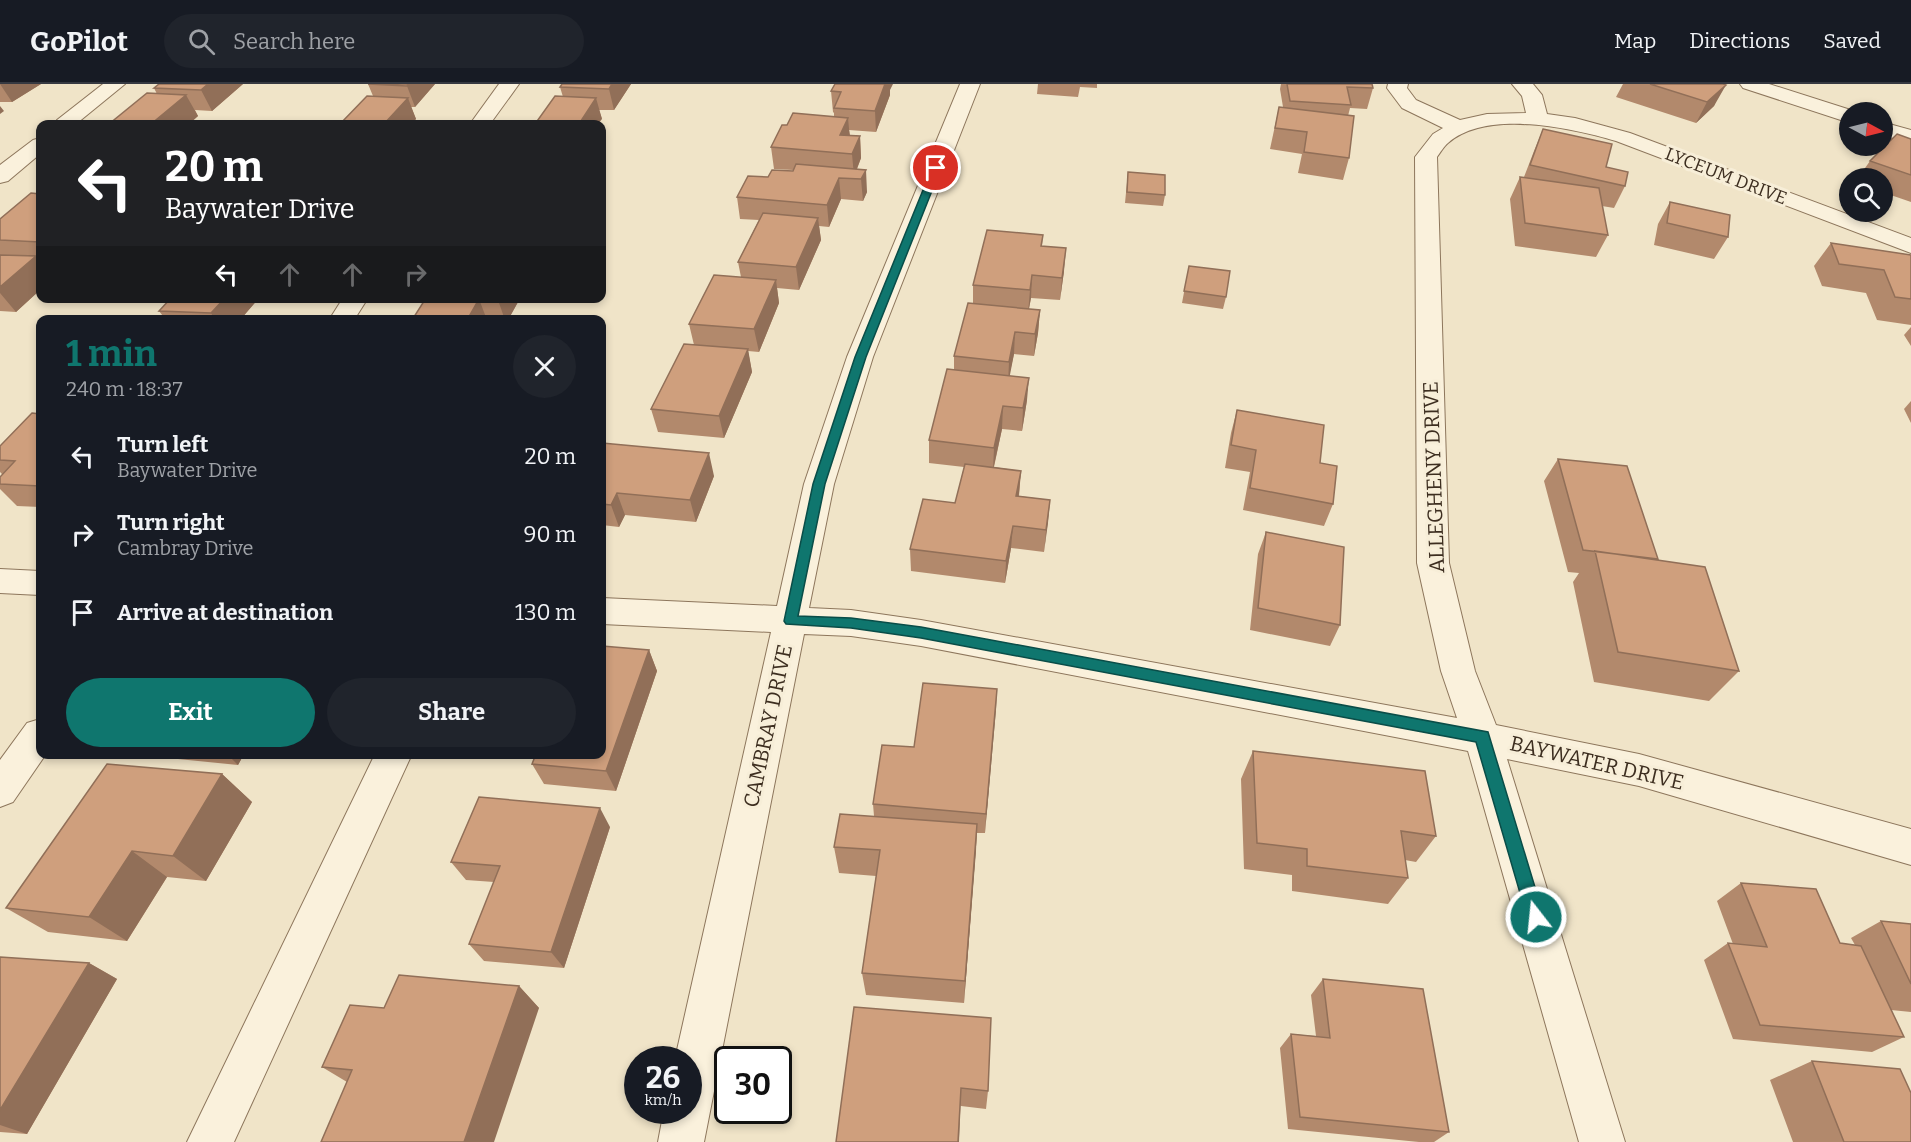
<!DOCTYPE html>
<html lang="en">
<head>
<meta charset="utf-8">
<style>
  :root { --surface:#171b24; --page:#20242c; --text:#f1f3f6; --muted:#9ea1a6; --line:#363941; --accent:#0f766e }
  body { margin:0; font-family:Bitter,serif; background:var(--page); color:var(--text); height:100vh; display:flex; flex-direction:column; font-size:22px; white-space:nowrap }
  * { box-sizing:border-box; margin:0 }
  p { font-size:20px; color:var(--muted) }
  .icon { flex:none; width:33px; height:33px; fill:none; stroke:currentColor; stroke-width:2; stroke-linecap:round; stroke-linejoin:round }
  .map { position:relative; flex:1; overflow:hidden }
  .drawer { position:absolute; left:36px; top:231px; width:570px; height:444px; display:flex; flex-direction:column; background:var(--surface); border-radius:12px; box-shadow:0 3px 9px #0003 }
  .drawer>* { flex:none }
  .banner { position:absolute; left:36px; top:36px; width:570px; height:183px; border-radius:12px; box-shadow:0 3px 9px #0003; background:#202124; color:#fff; overflow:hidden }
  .needle { width:39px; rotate:97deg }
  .controls { position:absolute; left:1839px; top:18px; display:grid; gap:12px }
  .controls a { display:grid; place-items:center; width:54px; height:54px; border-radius:50%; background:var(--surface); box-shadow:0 3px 9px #0003; font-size:30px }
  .speed { position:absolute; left:624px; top:962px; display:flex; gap:12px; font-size:30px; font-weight:700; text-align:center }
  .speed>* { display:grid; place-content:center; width:78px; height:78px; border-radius:50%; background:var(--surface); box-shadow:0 3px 9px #0003; line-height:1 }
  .speed small { font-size:15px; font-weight:400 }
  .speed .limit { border:3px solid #111; border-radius:9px; background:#fff; color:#111 }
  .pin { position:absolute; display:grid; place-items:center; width:51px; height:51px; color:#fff; margin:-26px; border:3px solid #fff; border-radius:50%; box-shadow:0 2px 6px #0007 }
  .me { position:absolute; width:66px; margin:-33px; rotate:344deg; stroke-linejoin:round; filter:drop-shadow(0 0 4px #0008) }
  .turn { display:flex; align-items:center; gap:21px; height:126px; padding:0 30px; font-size:27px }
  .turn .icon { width:78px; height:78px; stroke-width:2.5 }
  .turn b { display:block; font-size:42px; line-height:51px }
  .lanes { display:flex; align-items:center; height:57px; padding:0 30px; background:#0003; justify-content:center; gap:30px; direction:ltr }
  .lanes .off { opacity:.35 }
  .round { display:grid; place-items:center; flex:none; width:63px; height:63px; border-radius:32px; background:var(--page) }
  .head { display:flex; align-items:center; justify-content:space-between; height:102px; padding:0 30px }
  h1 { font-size:36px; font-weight:700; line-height:45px; color:var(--accent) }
  .action { display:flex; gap:12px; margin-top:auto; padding:12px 30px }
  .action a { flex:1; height:69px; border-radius:36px; background:var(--accent); color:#fff; font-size:24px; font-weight:700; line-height:69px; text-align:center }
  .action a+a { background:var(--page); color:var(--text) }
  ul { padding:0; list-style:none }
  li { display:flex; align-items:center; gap:18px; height:78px; padding:0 30px }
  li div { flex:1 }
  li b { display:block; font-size:22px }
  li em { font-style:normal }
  header { display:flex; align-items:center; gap:36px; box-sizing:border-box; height:84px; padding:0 30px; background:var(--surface); border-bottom:2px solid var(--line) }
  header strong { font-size:28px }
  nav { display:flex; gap:33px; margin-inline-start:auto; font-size:21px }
  .search { width:420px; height:54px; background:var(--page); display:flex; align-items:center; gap:15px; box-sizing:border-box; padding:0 21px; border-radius:33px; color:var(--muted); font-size:22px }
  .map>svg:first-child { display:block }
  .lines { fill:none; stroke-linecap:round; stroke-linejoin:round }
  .minor-casing { stroke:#8d765c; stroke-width:2 }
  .minor { fill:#faf1dc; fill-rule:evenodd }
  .wall { fill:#b2896c }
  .shaded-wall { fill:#916f58 }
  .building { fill:#cf9f7d; stroke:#916f58; stroke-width:1.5 }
  .route { fill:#0f766e; stroke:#0a4d48; stroke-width:1.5 }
  .labels { text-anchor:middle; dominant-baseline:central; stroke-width:6; stroke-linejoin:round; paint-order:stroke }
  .far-street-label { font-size:18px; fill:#3d2e20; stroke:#f7eed8 }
  .street-label { font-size:21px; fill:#3d2e20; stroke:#f7eed8 }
</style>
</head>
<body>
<header>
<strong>GoPilot</strong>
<div class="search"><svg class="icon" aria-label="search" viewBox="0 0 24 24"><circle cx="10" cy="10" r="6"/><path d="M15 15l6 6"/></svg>Search here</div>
<nav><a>Map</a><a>Directions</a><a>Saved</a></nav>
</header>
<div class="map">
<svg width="1911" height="1058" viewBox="0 0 1911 1058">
  <rect width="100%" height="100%" fill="#f0e4c8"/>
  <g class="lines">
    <defs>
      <path id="minor" d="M103,0H125L76,40H54L57,36Z
        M499,0H519L490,40H470Z
        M960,0H980L873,273L834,400L809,524L851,526L921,536L1457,634L1441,587L1417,479L1415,73L1433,50L1443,44L1402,24L1387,4L1388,0H1408L1407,4L1416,16L1460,36L1487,30L1526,29L1522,12L1512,0H1533L1542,11L1547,30L1575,34L1630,49L1911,154V169L1616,57C1571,44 1487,25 1448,59C1444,62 1440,69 1437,73L1449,479L1475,587L1496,641L1639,670L1911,745V781L1639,702L1507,675L1625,1058H1579L1468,667L921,562L851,552L804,550L704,1058H658L664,1026H688V975H675L771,548L602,540V514L777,522L804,400L847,273Z
        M1740,0H1769L1857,28H1850V39L1743,4Z
        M1882,38L1911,46V59L1882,51Z
        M40,54V70L8,97L0,99V81L33,56Z
        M343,214H368L354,236H329Z
        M0,485L40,487V511L0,509Z
        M40,635V670H46L13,718L0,723V676L27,639Z
        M375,670H412L234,1058H187Z"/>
    </defs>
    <use href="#minor" class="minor-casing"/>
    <use href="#minor" class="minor"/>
  </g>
  <path class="wall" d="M0,0H41L12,18H0Z
    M159,0H243L212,27L195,26L198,32L189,40H109L157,10L154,4Z
    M368,0H435L415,23H411L416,35L411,40H340L373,12Z
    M631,0L614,26H599L602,35L563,13L560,3Z
    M1038,0H1097V4L1080,3L1078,13L1037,10Z
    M1281,0H1372L1373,4L1367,25L1350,24L1348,32L1349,74L1343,96L1298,89L1302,70L1270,65L1279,23H1283L1280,5Z
    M1623,0H1723L1714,22L1696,39L1616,13Z
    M890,6V11L876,48L849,46L850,51L860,52L861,74L857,85L867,108L863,117L841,115L829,143L819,142L821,156L799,206L777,204L779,219L759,268L748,267L752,288L724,354L658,348L651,325L694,261L689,240L741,193L738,178L759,136L740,135L737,113L768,93L793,87V86L774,85L771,63L787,41L834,33V29L833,28L831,7Z
    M1543,45L1606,83L1625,102L1614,124L1602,122L1608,151L1596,173L1515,162L1510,115L1520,93H1524L1534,67Z
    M1911,55V118L1882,108V94H1858L1870,77Z
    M1128,88L1165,111L1163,122L1125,119Z
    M40,110V206L16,228L0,227V135Z
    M1670,118L1728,153L1714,175L1654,161L1658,140Z
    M1043,151L1042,162L1064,187L1060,216L1031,214L1029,225L1040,226L1038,249L1034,272L1014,270L1009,292L1027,316L1022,347L1002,345L994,383L1021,387L1019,412L1050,416L1044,468L1011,464L1005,499L911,487L910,465L955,419L964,383L929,379V356L954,286V272L973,220V201Z
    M1831,159L1911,171V241L1877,236L1866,209L1822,202L1814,182Z
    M1189,182L1226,213L1223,225L1182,219Z
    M168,214H259L240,236H166L159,227L169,216Z
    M426,214H517L518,218L508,236H412Z
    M1911,243V262L1904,251Z
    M1911,317V339L1904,325Z
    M1237,326L1333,420L1324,442L1243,426L1250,388L1225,384L1231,349Z
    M40,330V423L17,422L0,405V393L3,391L0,388V362Z
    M602,359L714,392L696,438L625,431L619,443L602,441Z
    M1558,375L1658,475L1657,476L1739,587L1709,617L1594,598L1573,498L1579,489L1568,488L1544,397Z
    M1266,448L1340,541L1330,562L1250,546L1258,470Z
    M649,566L657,587L616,707L544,700L532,680Z
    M997,605L985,749H977L964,919L866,911L862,889L876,792L839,789L834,763L874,732L873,720L914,663Z
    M1253,667L1436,752L1416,778L1405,776L1408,794L1388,820L1292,807V791L1244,785L1241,695Z
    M155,670H244L238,681L158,673Z
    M222,690L252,718L206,797L167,793L127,857L48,848L6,824Z
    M610,743L564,884L484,877L469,860L494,798L466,796L451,778Z
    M1741,799L1840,859L1855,861L1851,854L1881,837L1911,840V928L1891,926L1904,953L1872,968L1733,955L1704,876L1728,859L1733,860L1717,817Z
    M0,873L89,879L117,895L27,1050L0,1048Z
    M1323,895L1449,1048L1434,1058H1419L1288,1045L1280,964L1291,950L1316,952L1311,911Z
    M519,902L539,924L347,998L322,983L384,924Z
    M854,923L988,1007L986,1025L961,1022Z
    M1812,977L1911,1058H1793L1770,996Z"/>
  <path class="shaded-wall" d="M0,0H41L12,18Z
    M208,0H243L212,27L201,6Z
    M408,0H435L415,23L407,2Z
    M612,0H631L614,26L609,5Z
    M885,0H893L890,6V11L876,48L875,27Z
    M1726,1L1714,22L1696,39L1707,18Z
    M186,11L198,32L189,40H151Z
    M408,14L416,35L411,40H384Z
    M596,14L602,35L598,40H579Z
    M0,22L4,27L0,30Z
    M848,34L850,55L840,51Z
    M860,52L861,74L854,92L852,70Z
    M866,86L867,108L863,117L861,95Z
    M839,94L841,115L829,143L827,121Z
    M818,134L821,156L799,206L796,183Z
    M1066,164L1064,187L1060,216L1062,194Z
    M36,172L40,179V206L16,228L0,209V203Z
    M1032,191L1031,214L1028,229L1030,206Z
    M776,196L779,219L759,268L754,245Z
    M225,214H259L240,236H215L211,229Z
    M498,214H517L518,218L508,236H505L498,216Z
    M479,215L487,236H467Z
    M1040,226L1038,249L1034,272L1035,250Z
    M1015,248L1014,270L1008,301L1009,278Z
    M748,265L752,288L724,354L719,332Z
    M1029,294L1027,316L1022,347L1023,324Z
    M1003,322L1002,345L993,386L994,364Z
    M709,369L714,392L696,438L690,416Z
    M1021,387L1019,409L1015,434L1016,412Z
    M617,409L625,431L619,443L611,421Z
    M1050,416L1048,439L1044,468L1046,446Z
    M1013,442L1011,464L1005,499L1006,477Z
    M649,566L657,587L616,707L606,687Z
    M997,605L996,626L985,749L986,730Z
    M227,670H244L238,681Z
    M222,690L252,718L206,797L173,772Z
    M600,724L610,743L564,884L551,868Z
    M977,740L976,767L964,919L965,897Z
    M132,767L167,793L127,857L89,833Z
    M89,879L117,895L27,1050L0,1041V1026Z
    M519,902L539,924L494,1058H464Z
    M961,1004L959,1058H958Z"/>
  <path class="building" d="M159,0H208L201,6L154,4Z
    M368,0H408L407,2Z
    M562,0H612L609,5L560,3Z
    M835,0H885L875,27L834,24L841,8L831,7Z
    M1287,0H1372L1373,4L1347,3L1351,21L1290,17Z
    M1650,0H1723L1726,1L1707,18Z
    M147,9L186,11L151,40H109Z
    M367,12L408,14L384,40H340Z
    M555,12L596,14L579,40H535Z
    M1279,23L1354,32L1349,74L1304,68L1307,48L1275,44Z
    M793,29L848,34L840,51L860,52L852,70L771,63L782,41H787Z
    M1543,45L1612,60L1606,83L1628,88L1625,102L1530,81Z
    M1897,50L1911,55V91L1870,77Z
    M796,80L866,86L861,95L839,94L827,121L737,113L748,92L768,93L772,86L793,87Z
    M1128,88L1165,91V111L1127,108Z
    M1520,93L1599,104L1608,151L1525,139Z
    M31,109L40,110V158L0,156V135Z
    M1670,118L1730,131L1728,153L1667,139Z
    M763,129L818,134L796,183L738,178Z
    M987,146L1043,151L1041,162L1066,164L1062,194L1032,191L1030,206L973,201Z
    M1831,159L1911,171V215L1895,213L1884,186L1839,180Z
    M0,171L36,172L0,203Z
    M1189,182L1230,187L1226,213L1184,207Z
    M714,191L776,196L754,245L689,240Z
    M171,214H225L211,229L159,227Z
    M426,214H498V216L479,215L467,236H412Z
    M968,219L1040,226L1035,250L1015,248L1009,278L954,272Z
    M684,260L748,265L719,332L651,325Z
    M947,285L1029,294L1023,324L1003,322L994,364L929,356Z
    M1237,326L1324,341L1320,379L1337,382L1333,420L1250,404L1256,366L1231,361Z
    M32,329L40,330V402L0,400V393L15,377L0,376V362Z
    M602,359L709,369L690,416L617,409L611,421L602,420Z
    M1558,375L1627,382L1658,475L1583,466Z
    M965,380L1021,387L1016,412L1050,416L1046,446L1013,442L1006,477L910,465L923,415L955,419Z
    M1266,448L1344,463L1340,541L1258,524Z
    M1595,467L1705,483L1739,587L1618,568Z
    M602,562L649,566L606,687L532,680L536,670H602Z
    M923,599L997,605L986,730L873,720L882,661L914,663Z
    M1253,667L1425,687L1436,752L1401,747L1408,794L1307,782V765L1257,759Z
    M107,680L222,690L173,772L132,767L89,833L6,824Z
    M479,713L600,724L551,868L469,860L500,782L451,778Z
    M840,730L977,740L965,897L862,889L880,766L834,763Z
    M1741,799L1816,805L1840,859L1861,862L1904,953L1760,941L1728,859L1767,863Z
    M1881,837L1911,840V900Z
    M0,873L89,879L0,1026Z
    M399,891L519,902L464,1058H321L352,986L322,983L350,921L384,924Z
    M1323,895L1423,905L1449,1048L1300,1033L1291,950L1330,954Z
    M854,923L991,934L988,1007L961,1004L958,1058H836Z
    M1812,977L1900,985L1911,1009V1058H1844Z"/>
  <path class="route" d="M936,81L941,84L866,273L825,400L798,532L851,534L921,543L1488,648L1544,833L1542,839L1536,841L1530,839L1527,833L1476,658L921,554L851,544L786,540L784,537L813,400L855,273L932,84Z"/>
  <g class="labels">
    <g class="far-street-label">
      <text transform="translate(1726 92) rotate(21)">LYCEUM DRIVE</text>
    </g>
    <g class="street-label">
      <text transform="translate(1434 393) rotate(-92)">ALLEGHENY DRIVE</text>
      <text transform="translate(768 642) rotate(-78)">CAMBRAY DRIVE</text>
      <text transform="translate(1597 679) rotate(13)">BAYWATER DRIVE</text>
    </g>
  </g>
</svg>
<div class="controls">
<a><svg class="needle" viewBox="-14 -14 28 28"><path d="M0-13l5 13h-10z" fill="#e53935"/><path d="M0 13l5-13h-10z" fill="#9ea1a6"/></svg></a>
<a><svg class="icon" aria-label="search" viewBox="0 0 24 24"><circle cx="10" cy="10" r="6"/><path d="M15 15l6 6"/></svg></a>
</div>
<div class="speed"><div>26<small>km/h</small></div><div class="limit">30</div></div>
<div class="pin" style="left:936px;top:84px;background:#d93025"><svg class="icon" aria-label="arrive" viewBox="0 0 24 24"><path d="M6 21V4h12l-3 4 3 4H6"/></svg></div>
<svg class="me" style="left:1536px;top:833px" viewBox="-20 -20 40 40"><circle r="17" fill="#0f766e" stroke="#fff" stroke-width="3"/><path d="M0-11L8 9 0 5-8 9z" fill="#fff"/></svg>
<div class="banner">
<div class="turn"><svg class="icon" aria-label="left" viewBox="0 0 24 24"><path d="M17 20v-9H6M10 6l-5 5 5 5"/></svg><div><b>20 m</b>Baywater Drive</div></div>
<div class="lanes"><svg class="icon" aria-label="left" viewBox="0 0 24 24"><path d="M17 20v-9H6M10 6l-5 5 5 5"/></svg><svg class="icon off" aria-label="ahead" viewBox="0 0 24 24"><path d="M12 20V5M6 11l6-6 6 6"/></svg><svg class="icon off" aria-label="ahead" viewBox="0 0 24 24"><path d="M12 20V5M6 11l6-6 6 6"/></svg><svg class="icon off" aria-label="right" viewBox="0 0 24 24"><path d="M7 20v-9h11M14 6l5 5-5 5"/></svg></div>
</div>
<section class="drawer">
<div class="head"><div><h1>1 min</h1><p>240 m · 18:37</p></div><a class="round"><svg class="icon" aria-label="close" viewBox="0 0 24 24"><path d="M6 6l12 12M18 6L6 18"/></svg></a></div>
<ul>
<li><svg class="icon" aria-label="left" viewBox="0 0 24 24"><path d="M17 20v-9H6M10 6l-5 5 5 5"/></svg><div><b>Turn left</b><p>Baywater Drive</p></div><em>20 m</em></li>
<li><svg class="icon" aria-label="right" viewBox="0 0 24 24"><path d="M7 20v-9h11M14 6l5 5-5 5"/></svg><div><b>Turn right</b><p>Cambray Drive</p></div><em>90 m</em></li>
<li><svg class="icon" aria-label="arrive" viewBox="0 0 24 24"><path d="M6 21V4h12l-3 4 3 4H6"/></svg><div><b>Arrive at destination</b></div><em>130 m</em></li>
</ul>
<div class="action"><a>Exit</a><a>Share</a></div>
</section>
</div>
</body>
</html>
